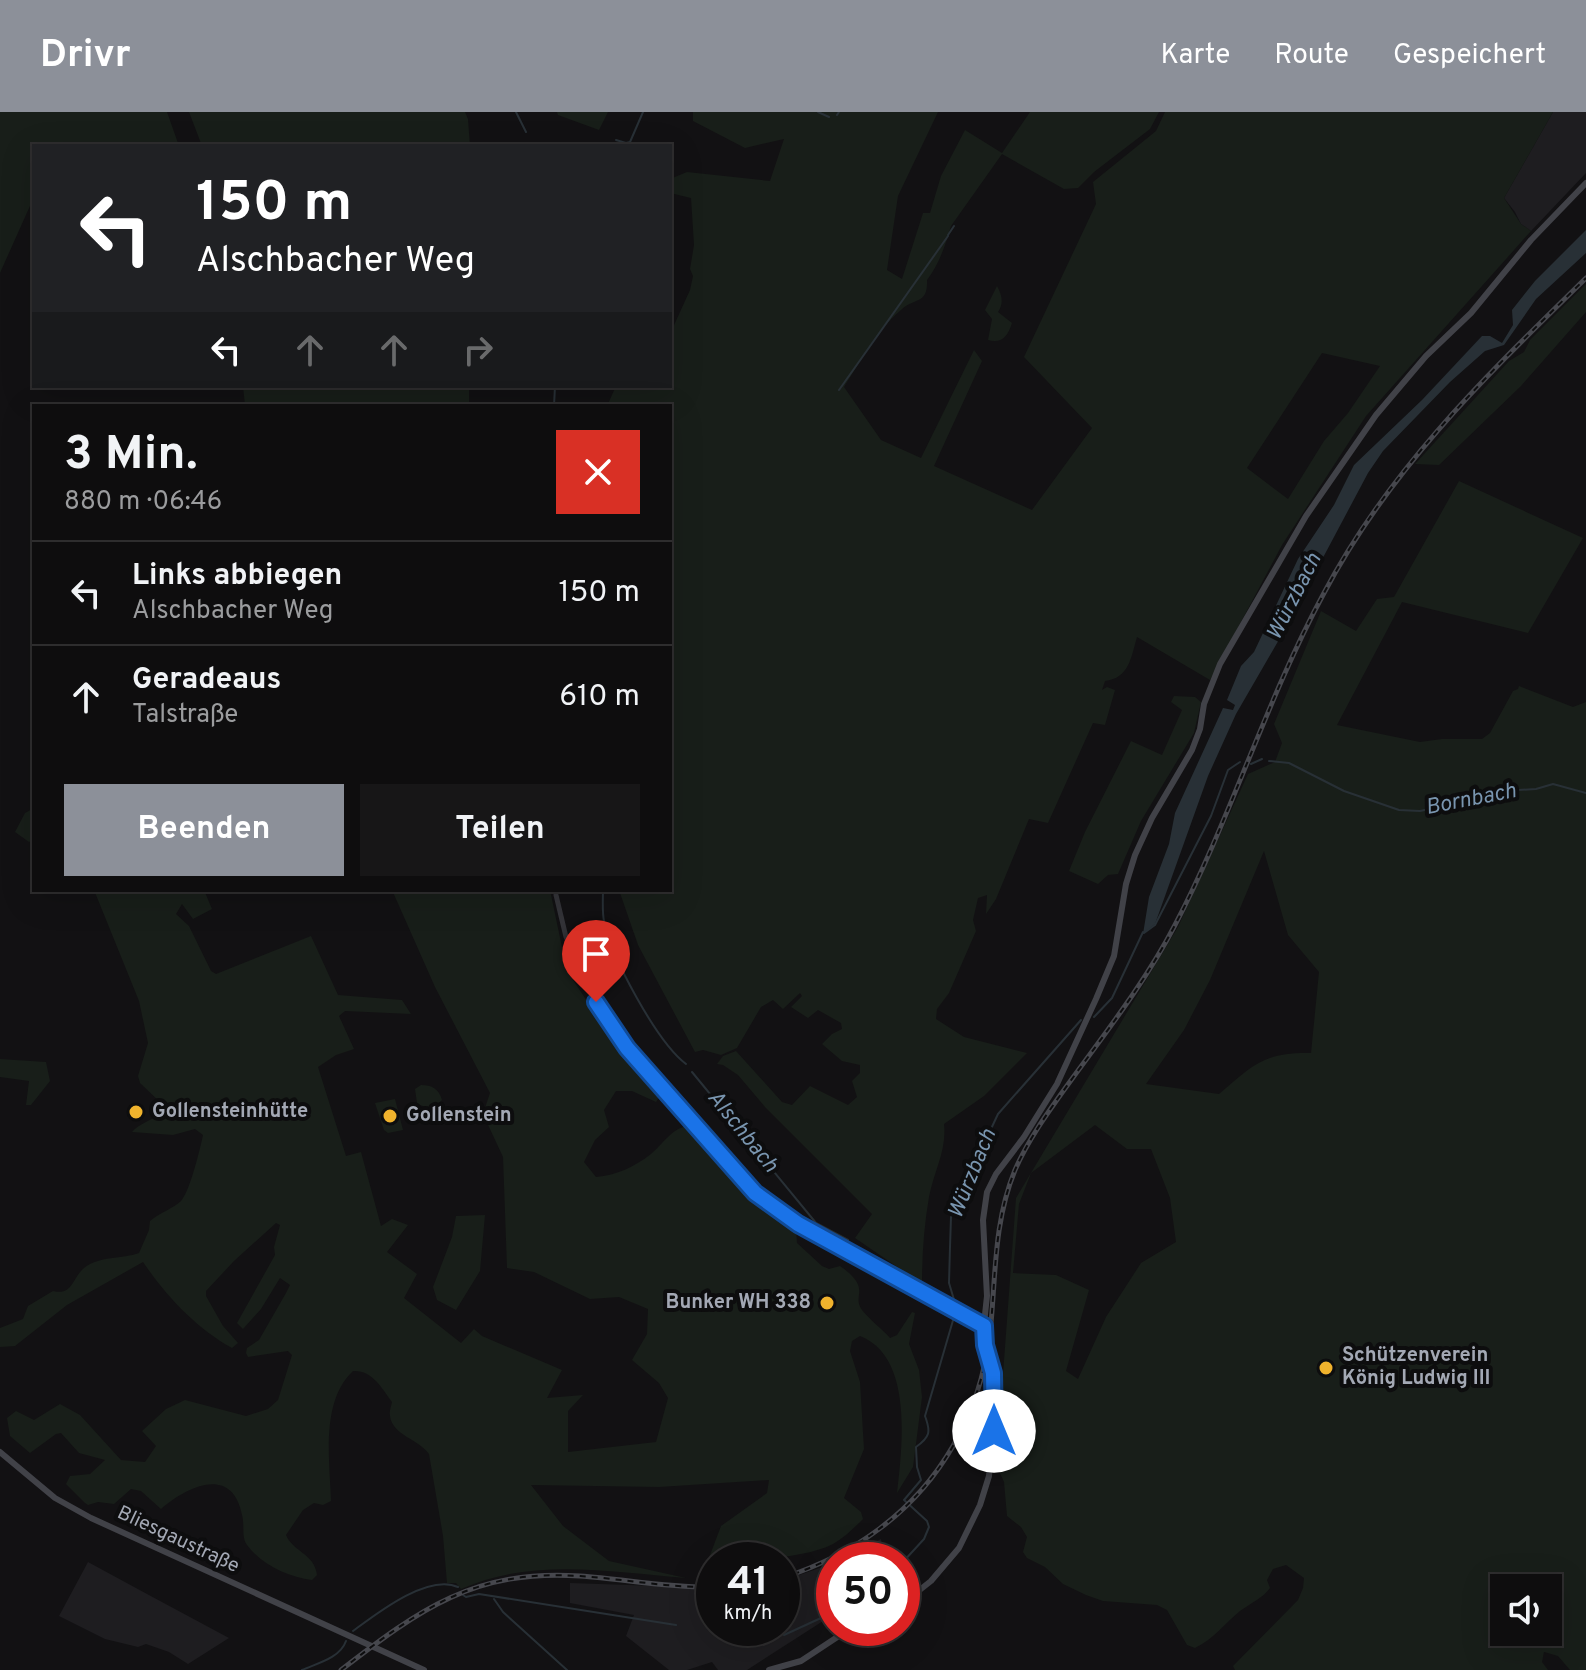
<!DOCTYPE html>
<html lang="de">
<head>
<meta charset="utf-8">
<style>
  :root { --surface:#0e0d0e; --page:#171617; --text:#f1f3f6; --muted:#9b9c9e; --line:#2e2d2e; --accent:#8c9099 }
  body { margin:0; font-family:Overpass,sans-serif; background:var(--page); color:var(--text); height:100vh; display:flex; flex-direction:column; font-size:30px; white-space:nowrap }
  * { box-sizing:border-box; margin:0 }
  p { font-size:26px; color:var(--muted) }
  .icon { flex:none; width:44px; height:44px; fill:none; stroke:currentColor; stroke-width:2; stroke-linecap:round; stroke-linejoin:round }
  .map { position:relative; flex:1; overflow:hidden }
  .drawer { position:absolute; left:32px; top:292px; width:640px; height:488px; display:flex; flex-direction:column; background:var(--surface); border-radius:0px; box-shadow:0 8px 32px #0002,0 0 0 2px var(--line) }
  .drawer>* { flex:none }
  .hud { position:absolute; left:32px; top:32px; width:640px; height:244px; border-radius:0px; box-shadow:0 8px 32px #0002,0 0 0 2px var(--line); background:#202124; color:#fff; overflow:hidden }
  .tools { position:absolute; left:1490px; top:1462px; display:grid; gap:16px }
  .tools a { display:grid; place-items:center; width:72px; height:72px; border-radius:0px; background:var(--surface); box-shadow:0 8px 32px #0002,0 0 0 2px var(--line); font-size:40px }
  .speed { position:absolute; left:696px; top:1430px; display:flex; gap:16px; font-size:40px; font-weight:700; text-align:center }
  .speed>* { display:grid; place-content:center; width:104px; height:104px; border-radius:50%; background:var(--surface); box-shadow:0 8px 32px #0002,0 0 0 2px var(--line); line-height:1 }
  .speed small { font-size:20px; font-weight:400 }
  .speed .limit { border:12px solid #d22; background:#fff; color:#111 }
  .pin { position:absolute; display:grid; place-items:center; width:68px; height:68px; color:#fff; margin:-82px -34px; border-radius:50% 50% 50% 0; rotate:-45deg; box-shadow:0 0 8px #0007 }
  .pin .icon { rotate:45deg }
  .me { position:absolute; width:88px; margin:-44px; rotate:0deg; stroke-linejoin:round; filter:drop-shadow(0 0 6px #0008) }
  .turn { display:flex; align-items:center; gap:28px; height:168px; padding:0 32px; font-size:36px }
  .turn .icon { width:104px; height:104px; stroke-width:2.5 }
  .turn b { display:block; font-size:56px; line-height:68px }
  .lanes { display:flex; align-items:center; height:76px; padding:0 32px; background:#0003; justify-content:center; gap:40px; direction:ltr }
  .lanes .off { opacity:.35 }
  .round { display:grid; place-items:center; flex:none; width:84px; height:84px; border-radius:0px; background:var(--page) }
  .head { display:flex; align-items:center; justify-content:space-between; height:136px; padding:0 32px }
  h1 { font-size:48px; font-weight:700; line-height:60px }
  .action { display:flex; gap:16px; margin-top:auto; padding:16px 32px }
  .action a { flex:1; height:92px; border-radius:0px; background:var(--accent); color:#fff; font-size:32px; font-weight:700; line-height:92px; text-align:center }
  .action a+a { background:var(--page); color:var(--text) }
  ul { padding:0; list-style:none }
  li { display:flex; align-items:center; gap:24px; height:104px; padding:0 32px; border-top:2px solid var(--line) }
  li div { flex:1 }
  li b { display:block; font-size:30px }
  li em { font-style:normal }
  header { display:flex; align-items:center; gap:48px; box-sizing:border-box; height:112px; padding:0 40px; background:var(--accent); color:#fff }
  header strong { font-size:38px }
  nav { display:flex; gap:44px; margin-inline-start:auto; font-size:28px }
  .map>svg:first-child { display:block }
  .built { fill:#1e1d20 }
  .green { fill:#181e19; fill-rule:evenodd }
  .water { fill:#283036 }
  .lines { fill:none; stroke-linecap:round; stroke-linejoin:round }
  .stream { stroke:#283036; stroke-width:2 }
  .tertiary { stroke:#333338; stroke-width:5 }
  .secondary { stroke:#414248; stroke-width:6 }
  .rail-casing { stroke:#46474d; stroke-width:5 }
  .rail { stroke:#0d0d0e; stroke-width:2; stroke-dasharray:6; stroke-linecap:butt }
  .route-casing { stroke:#114b97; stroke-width:20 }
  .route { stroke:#1a73e8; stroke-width:14 }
  .poi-dot { fill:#f0b32d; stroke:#0d0d0e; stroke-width:3 }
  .labels { text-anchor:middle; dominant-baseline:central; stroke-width:8; stroke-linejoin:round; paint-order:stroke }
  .poi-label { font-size:20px; font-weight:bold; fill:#a3a8b4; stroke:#0d0d0e; text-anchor:start }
  .street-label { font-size:20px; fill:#a3a8b4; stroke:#0d0d0e }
  .water-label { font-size:22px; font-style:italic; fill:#7995af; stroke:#0d0d0e }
</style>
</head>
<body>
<header>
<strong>Drivr</strong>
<nav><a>Karte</a><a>Route</a><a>Gespeichert</a></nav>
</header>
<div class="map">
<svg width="1586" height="1558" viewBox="0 0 1586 1558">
  <rect width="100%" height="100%" fill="#121113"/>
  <path class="built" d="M1553,0H1586V61L1531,119L1521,112L1515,100L1504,86Z
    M881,1427L884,1448H840Z
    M88,1450L147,1482L229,1526L188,1552L169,1540L146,1532L138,1535L105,1527L59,1504Z
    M834,1451V1502L747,1558H718L712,1550L687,1558H669L626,1524L634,1503L570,1491V1471L714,1476V1516H782V1469Z"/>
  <path class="green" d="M0,0H167L179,34H34V85L0,161Z
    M189,0H465L468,7L470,34H202Z
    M557,0H608L599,18L558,3Z
    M693,0H938L898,84L887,158L902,167L923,101H930L941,64L965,18L1002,41L1030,0H1159L1150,17L1094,60L1078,76L1064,77L1002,42L951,114C946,131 940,151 927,168C928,193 915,185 901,198C876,219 861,249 844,275L881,328L921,346L974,238L982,249L934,354L1032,398L1092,316L1024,245L1096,92L1093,70L1156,19L1165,0H1553L1504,86L1521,112L1531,119L1366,304L1282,433L1210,568L1137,525C1131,546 1129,566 1105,569L1102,578L1107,575L1115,578L1105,613L1093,611L1048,711L1029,707L996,787L986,802L987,783L978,786L973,808L976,819L949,881L937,897L936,907L964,925L1027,941L984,984L944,1012C947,1038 934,1059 929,1085C924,1114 922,1143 922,1172L855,1126L872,1102L765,995L738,963L723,953L717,952L723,944L736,939L782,990L792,993L810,974L848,993L857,985L852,969L860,961V953L842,949L822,932L832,922L842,917L841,911L818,898L808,906L791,895L802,884L800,881L783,897L773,888L761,895L737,936L721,943L703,938L695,940L638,833L619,778H670V294H607L616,274H670V222L690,178L693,164L690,157L694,133L691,86L670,81V67L687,60L770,69L784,27L745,36L693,9ZM1322,241L1380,254L1348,301L1324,329L1288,387L1247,356Z
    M1586,172V200L1521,274L1439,353L1415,352L1509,249L1524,240L1530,228Z
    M997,174C1002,183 1004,191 998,200L1012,211C1008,224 1002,232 988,228L992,207L985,198Z
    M243,274H469V294H245Z
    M1459,369L1583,426L1528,521L1402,490L1337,613L1420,630L1442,627H1482L1490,621L1513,579L1518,577L1519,574L1573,595L1586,590V1558H1570L1558,1544L1544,1540L1542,1550L1548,1558H1235L1233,1554L1298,1488L1303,1476L1304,1466L1286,1453L1273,1457L1267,1468L1270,1476C1263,1486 1251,1491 1240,1499C1224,1512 1214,1527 1195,1536L1187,1533L1167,1498L1157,1493L1103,1489L1086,1483L1063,1472L1045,1455L1027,1446L1023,1440L1027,1425L1021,1415L1007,1404L1004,1370L999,1359L998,1330L1016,1086L1178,815L1248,662L1275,650L1282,631L1274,612L1321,499L1356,519L1377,487L1394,485ZM1264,739L1288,823L1319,860L1311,941C1265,940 1254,952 1219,982L1146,972L1184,918L1210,868ZM1095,1013L1127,1037H1151L1170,1086L1176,1130L1141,1151L1106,1205L1078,1267L1066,1259L1089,1178L1056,1163L1013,1161L1019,1092L1031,1061ZM1504,1476H1548V1520H1504Z
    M1174,584L1195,585L1201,590L1194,621L1141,709L1118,762L1108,763L1098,772L1069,759L1085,720L1131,629L1162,643L1182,598L1171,590Z
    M34,696V727L29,730L15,720L25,701Z
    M94,778H204L212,797L193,807L182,792L176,802L189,814L211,859L216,862L311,824L338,883L402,888L411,902L345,899L339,904L354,937L336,943L318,955L346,1044L361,1040L381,1114L392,1107L408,1113L387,1140L417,1162L404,1186L461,1231L474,1217L482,1224L562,1258L547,1286L583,1283L568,1299V1340L656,1330L668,1286L659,1271L632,1248L647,1222L648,1197L619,1185L590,1187L534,1160L507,1156L503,1045L483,1002L490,981L435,875L392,778H550L567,859L619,937L660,984L656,990L632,979H616L604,998L609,1015L595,1028L584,1050L596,1065C617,1063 634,1055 651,1042C663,1032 671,1017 687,1014L744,1077L796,1117L797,1131L822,1154L829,1157L840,1154C873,1177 851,1183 862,1198C870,1208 882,1217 890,1226L897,1223L912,1200L915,1201L909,1232L919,1258L922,1285L913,1355L897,1381C902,1336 914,1245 860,1224L852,1229L850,1239L860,1270L864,1337L844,1386L861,1400L863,1407C854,1416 844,1426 833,1432C804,1447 747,1448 714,1448V1463L701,1467L721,1414L767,1381L769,1368L659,1375L531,1373L563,1414L609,1449L686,1466C610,1460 532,1445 461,1477L456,1471H447L443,1424L429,1342C420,1328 392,1323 390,1304C389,1299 391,1295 392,1290C381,1275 372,1258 353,1259C320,1290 330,1350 331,1389L323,1393L314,1391L303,1398L286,1423C293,1440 314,1441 317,1463L312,1468C288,1465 262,1453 247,1433C241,1425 245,1413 242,1403C232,1353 188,1374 161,1397L141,1379L131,1377L114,1392L98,1390L88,1393L85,1391L66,1372L70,1364L90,1362L105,1348L79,1341L61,1321L56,1322L30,1341L10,1324L7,1306L16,1299L34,1308L60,1292L80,1303L121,1348L145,1350L156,1334L142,1319L166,1297L185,1288L246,1304L268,1297L278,1288L292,1243L288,1239L248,1245L246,1241L247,1236L259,1228L286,1181L290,1173L280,1166L261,1197L243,1217L237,1211L275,1143L274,1135L280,1113L276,1111L234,1149L206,1179V1184L223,1214L238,1231L232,1236C196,1216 166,1184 143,1150L67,1193L15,1234L0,1235V1216L23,1207L28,1194L53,1179C73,1184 72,1166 84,1156C98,1144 123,1147 139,1141L149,1118L150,1109C159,1101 174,1096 181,1089C190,1079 200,1037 203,1023L195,1017L173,1023L132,1020C137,1013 152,1008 161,1001L162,992L140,971L138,964L148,931L139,889Z
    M0,947L46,950L50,969L31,993H26L29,969L0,965Z
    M421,973C432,973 439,977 442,988C433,998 427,997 417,991L415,977Z
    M395,987L403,1018L388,1021L384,1018L375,991Z
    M485,1103L480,1159L456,1198L437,1188L433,1175L452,1125L456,1104Z"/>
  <path class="water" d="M1586,118V141L1536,187L1504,233L1485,239L1450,270L1383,339L1368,361L1284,519L1236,602L1208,664L1155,812L1143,822L1149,785L1169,732L1175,701L1223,596L1233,598L1235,593L1227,588L1241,554L1254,540L1298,447L1334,393L1354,353L1422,288L1482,224H1490L1502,231L1513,213L1512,198L1535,169Z"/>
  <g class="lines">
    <path class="stream" d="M516,0L526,20
      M818,0L829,5
      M837,3L839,0
      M616,28L626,31L630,30L643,0
      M612,34L613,33
      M948,123L954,114
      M839,278L948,124
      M554,294L555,274
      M1269,649L1289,651L1344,679L1399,698L1420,699L1490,684L1502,679L1536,677L1553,672L1586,681
      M1251,652L1262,647
      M603,778C603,788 602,799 604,809C611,845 657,930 686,952
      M1144,821L1155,813L1211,704L1228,658L1240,650
      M1094,905L1112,886L1143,820
      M692,960L816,1111L848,1128L847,1133L864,1141
      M859,1150L921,1184
      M902,1451L924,1427L929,1415L927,1409L904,1388L921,1368L917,1355L916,1335C930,1325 931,1320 925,1304L954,1205L955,1191L949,1171L950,1135L951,1105L959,1085L998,1002L1081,908
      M463,1483L466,1485L479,1482L676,1513
      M494,1487L503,1500L567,1558
      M353,1519C376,1502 428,1461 458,1475
      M784,1523L834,1500
      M746,1531L778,1525
      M302,1558C318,1551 340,1546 346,1529"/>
    <path class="tertiary" d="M556,783L566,825L606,908L644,957L742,1068L769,1092L798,1112L984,1214"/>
    <path class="secondary" d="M0,1340L55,1386L91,1406L424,1558
      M902,1492L931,1469L959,1436L980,1393L989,1364L994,1303L993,1261L983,1221L987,1184L983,1108L987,1080L996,1062L1024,1025L1057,972L1096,887L1114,844L1126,772L1135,743L1152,706L1192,638L1200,617L1204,592L1220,552L1306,404L1376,303L1426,244L1471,201L1531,128L1586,71
      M769,1558L801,1549L851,1516"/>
    <defs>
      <path id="rail" d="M782,1466C854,1443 915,1400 953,1334C973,1300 985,1261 990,1222C996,1166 993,1112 1015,1058C1029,1026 1049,999 1069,971C1106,920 1146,869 1175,813C1231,706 1266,588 1324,481C1390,356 1486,264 1586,166
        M341,1558C420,1497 475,1457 580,1464C624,1467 669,1476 714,1475"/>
    </defs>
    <use href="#rail" class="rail-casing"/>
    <use href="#rail" class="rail"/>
  </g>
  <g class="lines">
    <defs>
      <path id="route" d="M596,890L627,936L755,1081L798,1112L984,1214L985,1233L993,1261L994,1319"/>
    </defs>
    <use href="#route" class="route-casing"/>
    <use href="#route" class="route"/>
  </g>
  <g class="poi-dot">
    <circle cx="136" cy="1000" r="8"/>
    <circle cx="390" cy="1004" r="8"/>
    <circle cx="827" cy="1191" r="8"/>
    <circle cx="1326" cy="1256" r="8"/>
  </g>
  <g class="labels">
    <g class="poi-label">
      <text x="152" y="1000">Gollensteinhütte</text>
      <text x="406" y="1004">Gollenstein</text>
      <text x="811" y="1191" text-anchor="end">Bunker WH 338</text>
      <text x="1342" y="1244">Schützenverein<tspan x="1342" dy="23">König Ludwig III</tspan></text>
    </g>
    <g class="street-label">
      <text transform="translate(178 1428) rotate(25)">Bliesgaustraße</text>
    </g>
    <g class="water-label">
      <text transform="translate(1295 485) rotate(-63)">Würzbach</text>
      <text transform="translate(1471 688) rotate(-11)">Bornbach</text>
      <text transform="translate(742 1020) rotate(51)">Alschbach</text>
      <text transform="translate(973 1062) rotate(-68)">Würzbach</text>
    </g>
  </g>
</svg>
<div class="tools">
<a><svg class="icon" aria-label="sound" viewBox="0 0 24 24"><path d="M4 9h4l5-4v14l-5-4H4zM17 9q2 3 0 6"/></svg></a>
</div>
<div class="speed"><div>41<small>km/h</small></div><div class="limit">50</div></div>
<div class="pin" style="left:596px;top:890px;background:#d93025"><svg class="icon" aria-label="arrive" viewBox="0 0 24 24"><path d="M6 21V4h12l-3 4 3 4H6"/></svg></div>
<svg class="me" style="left:994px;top:1319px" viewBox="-20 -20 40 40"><circle r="19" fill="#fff"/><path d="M0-13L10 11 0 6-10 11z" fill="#1a73e8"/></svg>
<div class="hud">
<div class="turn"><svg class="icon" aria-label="left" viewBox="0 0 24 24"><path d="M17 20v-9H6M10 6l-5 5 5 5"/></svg><div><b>150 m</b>Alschbacher Weg</div></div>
<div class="lanes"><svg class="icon" aria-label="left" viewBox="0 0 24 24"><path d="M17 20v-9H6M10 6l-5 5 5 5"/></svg><svg class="icon off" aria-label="ahead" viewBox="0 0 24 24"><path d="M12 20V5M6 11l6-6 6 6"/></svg><svg class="icon off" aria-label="ahead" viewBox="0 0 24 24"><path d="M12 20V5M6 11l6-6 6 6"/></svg><svg class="icon off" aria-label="right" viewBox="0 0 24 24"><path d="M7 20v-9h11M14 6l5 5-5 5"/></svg></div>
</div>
<section class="drawer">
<div class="head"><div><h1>3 Min.</h1><p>880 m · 06:46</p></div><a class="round" style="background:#d93025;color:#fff"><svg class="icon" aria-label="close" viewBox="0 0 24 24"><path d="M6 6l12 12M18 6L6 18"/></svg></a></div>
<ul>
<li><svg class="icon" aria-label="left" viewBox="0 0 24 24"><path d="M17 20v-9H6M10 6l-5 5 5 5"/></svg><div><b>Links abbiegen</b><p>Alschbacher Weg</p></div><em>150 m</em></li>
<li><svg class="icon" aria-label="ahead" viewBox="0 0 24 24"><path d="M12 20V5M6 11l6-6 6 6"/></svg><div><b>Geradeaus</b><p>Talstraße</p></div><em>610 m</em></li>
</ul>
<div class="action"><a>Beenden</a><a>Teilen</a></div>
</section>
</div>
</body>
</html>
